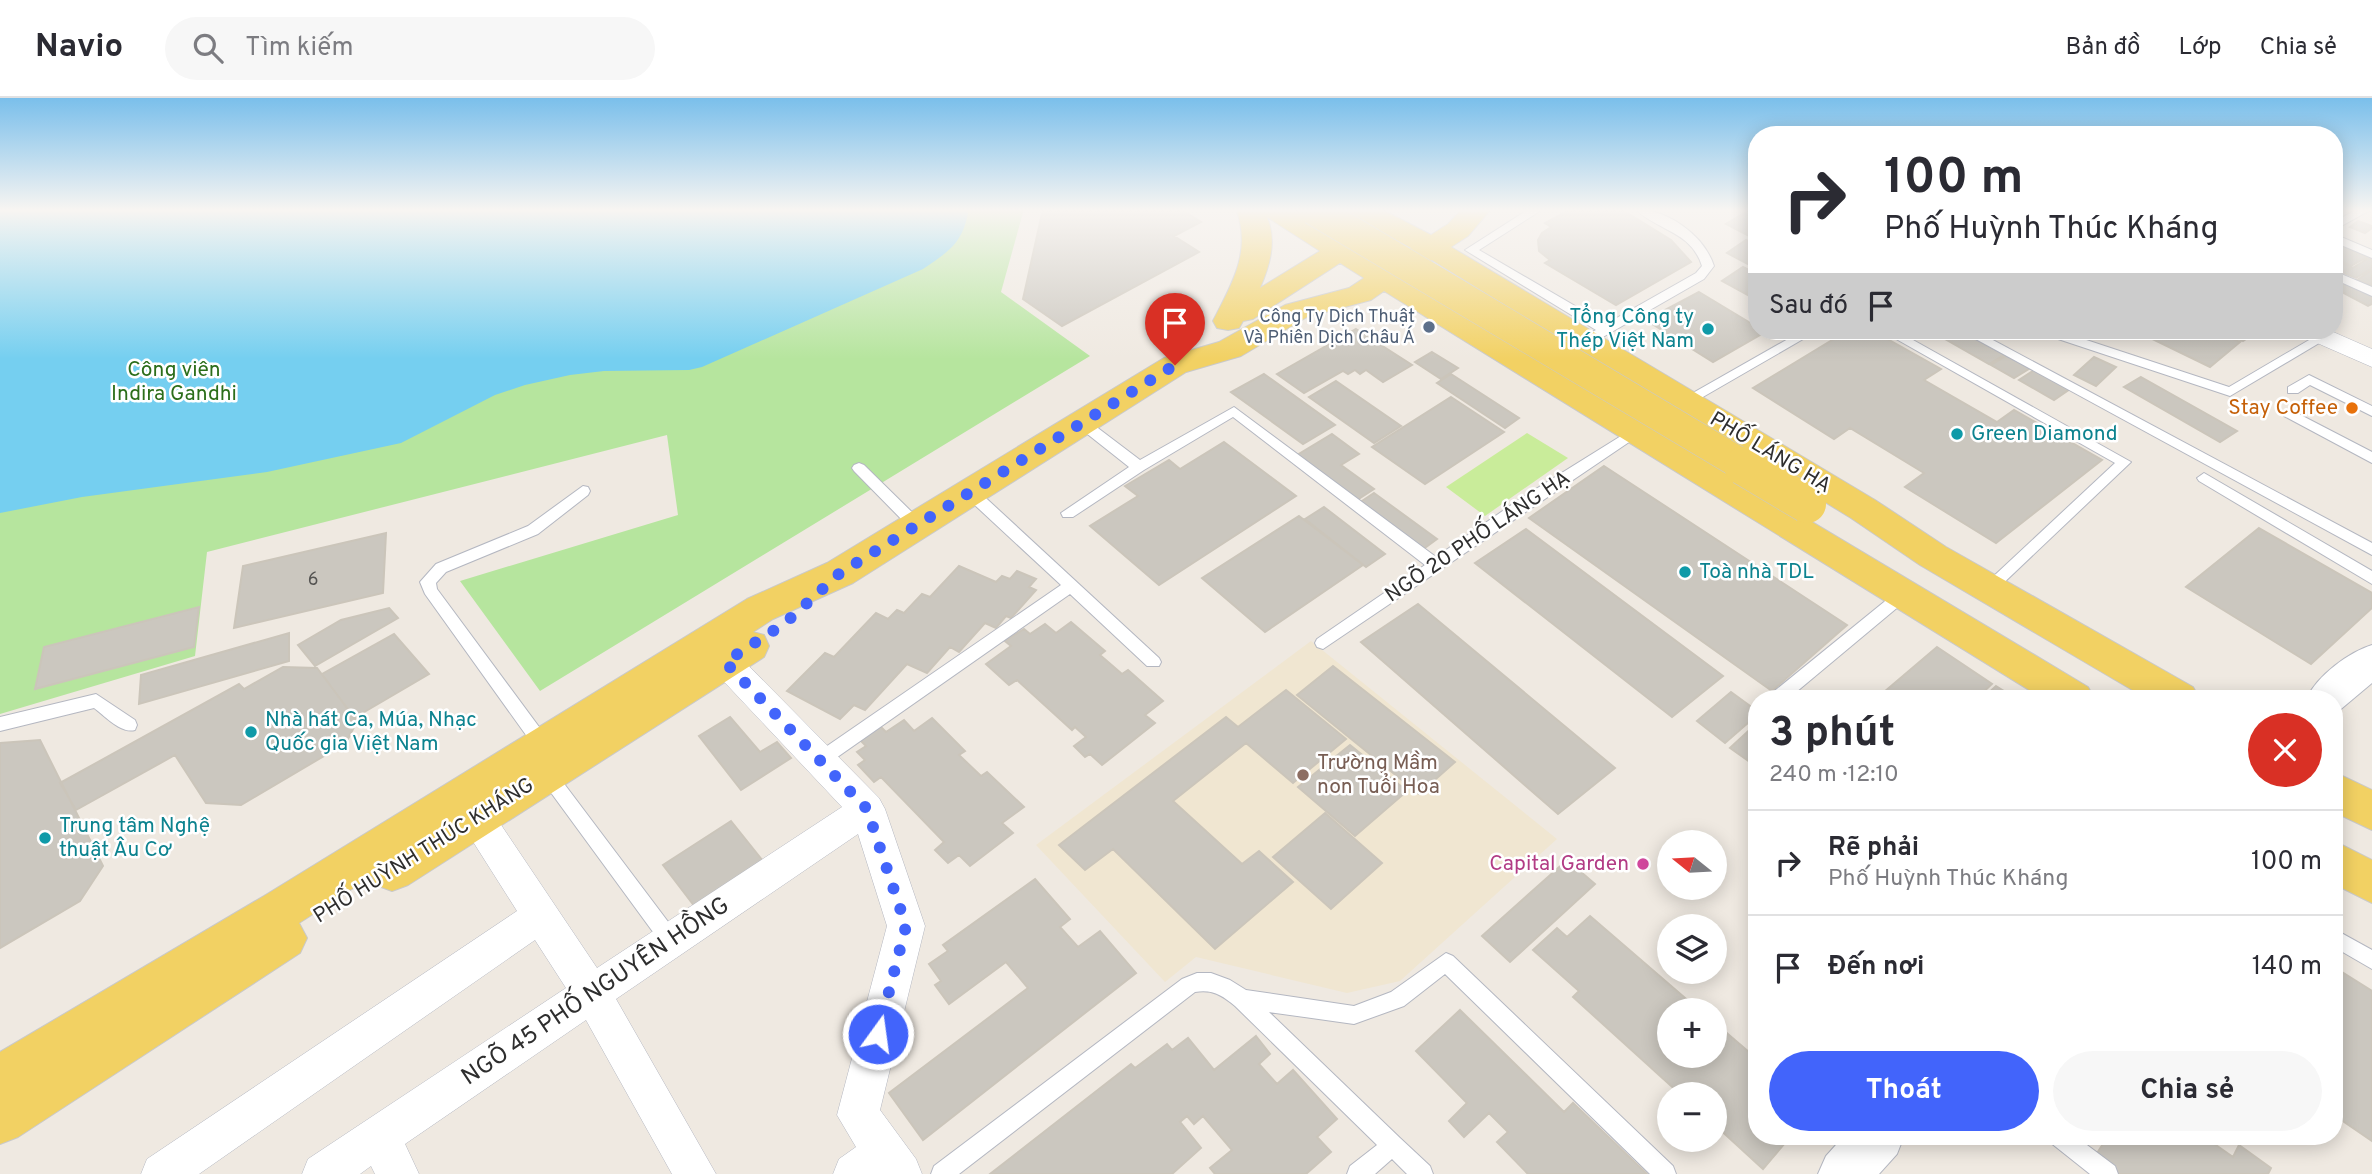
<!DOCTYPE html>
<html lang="vi">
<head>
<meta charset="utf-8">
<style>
  :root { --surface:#fff; --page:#f7f7f7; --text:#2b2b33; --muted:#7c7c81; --line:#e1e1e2; --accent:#4264fb }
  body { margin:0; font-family:Overpass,sans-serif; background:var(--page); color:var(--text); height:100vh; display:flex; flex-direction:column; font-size:26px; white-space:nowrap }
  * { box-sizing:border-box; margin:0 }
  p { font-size:23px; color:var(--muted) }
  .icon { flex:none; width:38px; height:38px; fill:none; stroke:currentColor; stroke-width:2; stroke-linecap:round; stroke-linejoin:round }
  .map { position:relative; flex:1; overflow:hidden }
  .panel { position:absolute; left:1748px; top:592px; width:595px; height:455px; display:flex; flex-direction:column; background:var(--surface); border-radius:28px; box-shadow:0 4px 18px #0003 }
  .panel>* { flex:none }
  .banner { position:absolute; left:1748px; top:28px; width:595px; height:214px; border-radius:28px; box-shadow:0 4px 18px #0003; background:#fff; color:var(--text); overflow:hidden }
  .needle { width:46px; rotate:288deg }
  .tools { position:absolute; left:1657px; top:732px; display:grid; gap:14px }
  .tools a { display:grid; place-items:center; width:70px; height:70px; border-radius:50%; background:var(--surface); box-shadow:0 4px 18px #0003; font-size:35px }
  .pin { position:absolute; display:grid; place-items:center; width:60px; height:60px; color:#fff; margin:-72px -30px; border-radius:50% 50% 50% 0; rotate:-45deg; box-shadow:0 0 7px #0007 }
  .pin .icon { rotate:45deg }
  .me { position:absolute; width:77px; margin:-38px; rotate:14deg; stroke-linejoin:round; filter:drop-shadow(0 0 5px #0008) }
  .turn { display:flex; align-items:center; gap:24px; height:147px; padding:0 21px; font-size:32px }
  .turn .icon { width:91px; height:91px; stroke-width:2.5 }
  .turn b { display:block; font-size:49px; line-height:60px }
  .then { display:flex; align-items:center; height:66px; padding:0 21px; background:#0003; gap:14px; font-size:26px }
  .round { display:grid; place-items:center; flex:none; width:74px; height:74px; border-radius:37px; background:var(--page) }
  .head { display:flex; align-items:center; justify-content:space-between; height:119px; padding:0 21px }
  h1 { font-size:42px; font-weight:700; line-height:52px }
  .cta { display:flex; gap:14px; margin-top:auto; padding:14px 21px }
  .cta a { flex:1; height:80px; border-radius:42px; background:var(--accent); color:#fff; font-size:28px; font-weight:700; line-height:80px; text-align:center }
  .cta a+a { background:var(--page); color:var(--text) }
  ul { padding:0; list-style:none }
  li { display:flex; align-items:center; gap:21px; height:105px; padding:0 21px; border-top:2px solid var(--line) }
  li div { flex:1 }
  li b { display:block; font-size:26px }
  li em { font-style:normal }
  header { display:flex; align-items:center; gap:42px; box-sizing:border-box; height:98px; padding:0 35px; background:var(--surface); border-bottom:2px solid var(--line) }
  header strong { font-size:33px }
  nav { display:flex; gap:38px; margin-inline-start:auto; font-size:24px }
  .search { width:490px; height:63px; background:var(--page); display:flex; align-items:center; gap:18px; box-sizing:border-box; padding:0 24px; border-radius:38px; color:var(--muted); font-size:26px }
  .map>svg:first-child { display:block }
  .education { fill:#f0e6d1 }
  .green { fill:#b6e59e }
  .pitch { fill:#c9ec9a }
  .water { fill:#75cff0 }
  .building { fill:#cbc7bf; stroke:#cbc5ba; stroke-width:2 }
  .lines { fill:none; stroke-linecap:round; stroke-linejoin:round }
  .service-casing { stroke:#b4b7c1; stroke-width:2 }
  .minor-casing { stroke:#b4b7c1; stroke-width:1 }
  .tertiary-casing { stroke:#b4b7c1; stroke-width:2 }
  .primary-casing { stroke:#c9c9c9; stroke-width:2 }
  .service { fill:#fff; fill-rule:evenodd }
  .minor { fill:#fff; fill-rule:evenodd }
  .tertiary { fill:#fff; fill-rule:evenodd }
  .primary { fill:#f2d163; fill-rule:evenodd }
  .primary-bridge-far1-casing { stroke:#c9c9c9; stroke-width:32; stroke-linecap:butt }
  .primary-bridge-casing { stroke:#c9c9c9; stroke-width:39; stroke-linecap:butt }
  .primary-bridge-far1 { stroke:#f2d163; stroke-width:31 }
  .primary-bridge { stroke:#f2d163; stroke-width:38 }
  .route { stroke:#4264fb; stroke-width:12; stroke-dasharray:0 21.6 }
  .service-dot { fill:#5c6f8a; stroke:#fff; stroke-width:2.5 }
  .culture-dot { fill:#0f9aa8; stroke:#fff; stroke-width:2.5 }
  .food-dot { fill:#e8710a; stroke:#fff; stroke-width:2.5 }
  .education-dot { fill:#8d6e63; stroke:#fff; stroke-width:2.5 }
  .hotel-dot { fill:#d1479c; stroke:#fff; stroke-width:2.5 }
  .labels { text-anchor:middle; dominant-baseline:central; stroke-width:5; stroke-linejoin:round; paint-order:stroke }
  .far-service-label { font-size:18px; fill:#4e5e75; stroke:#fff; text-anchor:end }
  .number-label { font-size:18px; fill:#555452 }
  .culture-label { font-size:21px; fill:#0d838f; stroke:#fff; text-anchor:start }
  .park-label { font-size:21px; fill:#2c6e1b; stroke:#fff }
  .food-label { font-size:21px; fill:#c56008; stroke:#fff; text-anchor:end }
  .street-label { font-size:21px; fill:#2e2e2e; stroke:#fff }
  .education-label { font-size:21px; fill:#785e54; stroke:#fff; text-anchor:start }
  .hotel-label { font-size:21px; fill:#b23c85; stroke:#fff; text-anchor:end }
  .near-street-label { font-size:24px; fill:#2e2e2e; stroke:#fff }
</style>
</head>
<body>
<header>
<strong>Navio</strong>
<div class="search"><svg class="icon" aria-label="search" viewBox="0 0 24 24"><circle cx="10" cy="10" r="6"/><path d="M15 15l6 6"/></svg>Tìm kiếm</div>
<nav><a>Bản đồ</a><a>Lớp</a><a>Chia sẻ</a></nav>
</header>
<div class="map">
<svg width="2372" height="1076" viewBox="0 0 2372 1076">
  <rect width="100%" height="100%" fill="#efe9e1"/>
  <path class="education" d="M1311,543L1557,741L1400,883L1347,895L1196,859L1165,884L1036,747Z"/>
  <path class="green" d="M0,111H1024L1001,194L1090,258L540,593L460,483L678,417L667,337L207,454L195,558L0,616Z"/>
  <path class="pitch" d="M1527,335L1568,360L1485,418L1446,389Z"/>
  <path class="water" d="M0,111H966L968,115C962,146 948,154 923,171L702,269L689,272L604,273L570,277L525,287L495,297L401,345L267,374L82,399L0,415Z"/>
  <path class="building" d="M1043,111H1180L1201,124L1174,138L1199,154L1062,228L1023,201Z
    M1571,111L1624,113L1671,142L1691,164L1616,207L1545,165L1550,162L1539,153L1538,142L1542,135L1551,129L1545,125Z
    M1751,111H1757V142L1726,126Z
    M2358,123L2372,128V130L2365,135L2350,129Z
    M1746,142L1757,148V160L1748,166L1727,155Z
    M2334,144L2367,159L2351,168L2334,160Z
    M2369,160L2372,161V170L2356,180L2344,175Z
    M2334,161L2351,169L2342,174L2334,171Z
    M1743,169L1757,176V202L1722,183Z
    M2372,172V188L2357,182Z
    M2334,178L2372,197V206L2368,208L2334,190Z
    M1699,194L1757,229V233L1765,234L1713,264L1646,222Z
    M1356,231L1412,267L1383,284L1366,272L1360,276L1355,272L1348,276L1343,273L1304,295L1277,276Z
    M1847,233H1873L1941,271L1924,282L1997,324L2014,312L2102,362L1996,445L1905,389L1924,375L1850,330L1834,341L1753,290Z
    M1931,233H1962L2004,257L1989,266Z
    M2136,233H2216L2240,244L2210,269Z
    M2222,233H2257L2243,243Z
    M1432,254L1458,270L1441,281L1415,264Z
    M2009,256L2032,269L2014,280L1991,267Z
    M2094,259L2116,269L2096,288L2074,277Z
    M2036,271L2070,291L2054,302L2019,282Z
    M1264,276L1335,327L1303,346L1231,294Z
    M1451,276L1519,320L1505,330L1437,285Z
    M2141,279L2237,333L2220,344L2124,289Z
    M1336,283L1401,328L1374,345L1309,299Z
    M1451,299L1504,334L1425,386L1372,349Z
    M1332,336L1359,356L1341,367L1374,391L1357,402L1297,357Z
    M1224,344L1296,398L1159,487L1090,428L1138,398L1125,388L1169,362L1180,371Z
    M1604,368L1847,527L1772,593L1529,420Z
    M1374,395L1437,441L1422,452L1359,405Z
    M1324,409L1385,456L1366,469L1305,421Z
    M1299,418L1363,467L1265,534L1202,480Z
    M2259,430L2372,495V510L2311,566L2186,489Z
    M1526,431L1723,578L1672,619L1475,465Z
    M386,435L383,495L234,530L243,468Z
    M959,468L996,484L1002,478L1010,481L1017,473L1036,481L1029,489L1036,492L1011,520L1006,518L996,530L985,525L959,554L950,549L927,575L907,566L865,612L854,607L840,621L787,593L825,555L834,559L876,515L888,521L897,512L904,515L922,496L930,499Z
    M1418,506L1615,670L1558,716L1361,544Z
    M199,509L194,549L35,591L44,549Z
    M389,510L398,520L315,568L298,547L341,522Z
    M1071,524L1105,553L1100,557L1122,576L1128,572L1163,603L1145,617L1155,625L1102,667L1090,656L1085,659L1074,648L1086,639L1075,629L1072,632L1017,582L1009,587L986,566L1011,548L1005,543L1024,531L1030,536L1045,526L1056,535Z
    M289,535V563L139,606L141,577Z
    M394,536L429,576L354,620L322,576Z
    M1937,549L1992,586L1977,600H1877Z
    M1333,568L1455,664L1419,696L1297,597Z
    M283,569L317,570L357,623L346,645L241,707L206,705L175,657L76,712L60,685L239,586L244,591Z
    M1996,588L2015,600H1983Z
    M1286,592L1346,641L1293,685L1246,645L1173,703L1242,766L1259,753L1293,784L1215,851L1113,751L1085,772L1059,747L1226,619L1238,629Z
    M1731,594L1757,613V617L1725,645L1697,623Z
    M730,619L760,654L777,644L791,660L741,692L699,638Z
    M932,620L965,653L959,657L981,678L987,674L1024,709L1002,725L1013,735L970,768L959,757L948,765L935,752L944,744L881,679L874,684L858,667L865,662L857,654L866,648L860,642L880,628L886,634L904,622L914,633Z
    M1757,625V669L1730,650Z
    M40,642L103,768L80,803L0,850V645Z
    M1350,647L1407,693L1355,738L1298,689Z
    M1325,715L1382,765L1331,811L1273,759Z
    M731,723L763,763L695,809L663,767Z
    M1567,762L1595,786L1510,864L1482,838Z
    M1035,781L1070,821L1060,829L1078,849L1100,833L1136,875L923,1042L889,995L1028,890L1006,864L949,906L935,887L941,883L929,866L948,853L943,847Z
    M1590,818L1699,912H1670V957H1715V925L1757,961V1038H1791L1763,1071L1715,1027V996H1680L1573,899L1579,893L1533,852L1557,830L1567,839Z
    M2334,869L2372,893V1043L2334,1017Z
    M1460,912L1564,1014L1573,1005L1647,1076H1528L1497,1044L1508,1034L1489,1015L1464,1039L1449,1023L1467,1005L1416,953Z
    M1256,938L1270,956L1259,966L1277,986L1293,972L1337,1021L1317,1039L1331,1054L1306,1076H1215L1210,1070L1232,1052L1203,1018L1194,1026L1187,1018L1180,1024L1201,1050L1172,1076H990L1131,966L1135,970L1167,946L1172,952L1188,940L1214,972Z
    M2108,1038H2203L2233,1059L2239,1047L2271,1070L2268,1076H2115L2094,1060Z"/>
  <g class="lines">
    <defs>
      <path id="service" d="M1529,111H1543L1479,152L1606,226L1696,175L1702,168C1691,133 1658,133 1635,111C1667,111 1704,137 1714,168L1704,181L1589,247H1579V241L1596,232L1465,152Z
        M2358,111H2372L2334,132V124Z
        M2334,136L2372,152V160L2334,144Z
        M2334,173L2372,189V198L2334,181Z
        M1802,233H1817L1689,307H1679L1677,304Z
        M1882,233H1897L2131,364L1994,494L1989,496L1981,490L2115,365Z
        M1961,233H1976L2372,445V457Z
        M2041,233H2059L2229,289L2321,235L2325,234L2331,238L2230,298L2043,236Z
        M2309,277L2372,308V318L2310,287L2298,295H2288V289Z
        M1234,309L1436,459L1523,399L1629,333L1634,331L1641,336L1323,551L1317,549L1315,545L1317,541L1425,467L1233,319L1144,372L1073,419H1063L1061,415L1129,369L1076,327L1074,324L1076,321H1086L1140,362Z
        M2289,311L2372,354V365L2284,318L2282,315Z
        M859,365L864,367L922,424L924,428L922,432H912L854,373L852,370L854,367Z
        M2204,375L2372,473V486L2199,383L2197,380Z
        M583,388L588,389L590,393L588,397L538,436L446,474L436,485L437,491L548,641L550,646L548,651L542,653L536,651L425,496L420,484L436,466L528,428Z
        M970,389L975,390L1159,560L1161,564L1159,568H1147L1070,496L826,667L820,669L814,667L811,662L814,657L1061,487L965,398L963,394L965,390Z
        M1905,489L1910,491L1913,495L1910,499L1789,600H1770L1772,595L1900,491Z
        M96,596L135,622L137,627L135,632C121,636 105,618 94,610L0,633V619Z
        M547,669L553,671L678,837L680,843L678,849L671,852L664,849L541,681L538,676L541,671Z
        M2334,831L2372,852V871L2334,849Z
        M1446,855L1453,858L1673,1068L1676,1076H1650L1445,876L1404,908L1354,926L1269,914L1400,1040L1430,1068L1433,1076H1407L1392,1061L1375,1076H1347L1350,1068L1377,1047L1235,908C1222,897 1212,891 1195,894L959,1076H931L934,1068L1182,881L1197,875H1211L1230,882L1246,892L1354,908L1391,894Z
        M2048,1038H2075L2115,1068L2118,1076H2090L2051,1045Z"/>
      <path id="minor" d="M2298,233H2331L2372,251V269L2301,238Z
        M725,552L736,555L879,700L885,711L925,828L880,1012L916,1061L922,1076H833L839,1061L856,1049L837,1017L887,828L858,736L616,901L716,1076H672L586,922L405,1046L419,1076H375L371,1068L360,1076H302L308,1061L566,890L535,842L199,1076H141L147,1061L517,813L465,731L459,720L465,709L477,705L489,709L597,870L842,709L714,573L709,564L714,555Z"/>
      <path id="tertiary" d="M2372,547V585L2341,611L2334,613V600H2307C2317,578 2349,554 2372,547Z
        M1844,1038H1904L1897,1056L1879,1076H1818L1826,1058Z"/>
      <path id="primary" d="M1236,111H1293L1340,140L1357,133L1367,136L1371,142L1360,153L1384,168L1411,150L1350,117L1346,111H1381L1431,137L1448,126L1462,111H1491L1468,138L1451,149L1875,402L1946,449L2193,589L2199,600H2146L1920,467L1851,420L1432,162L1404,180L2088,589L2094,600H2042L1384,193L1371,202L1307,219L1241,258L1186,274L853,485L773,521L753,534L764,537L769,548L764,559L408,787L392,793L376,787L372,778L299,825L307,840L300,855L18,1039L0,1046V954L264,798L747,501L827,465L1164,260L1219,244L1285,207L1349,190L1364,180L1340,165L1253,221L1243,223L1239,230L1228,232L1217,230L1213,223C1232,186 1252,153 1236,111ZM1267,119L1320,153L1260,190C1270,167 1277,143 1267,119Z
        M2334,674L2372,692V732L2334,714Z
        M2334,743L2372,762V805L2334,786Z"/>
    </defs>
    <use href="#service" class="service-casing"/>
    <use href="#minor" class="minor-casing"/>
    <use href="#tertiary" class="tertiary-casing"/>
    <use href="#primary" class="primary-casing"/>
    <use href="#service" class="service"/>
    <use href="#minor" class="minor"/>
    <use href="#tertiary" class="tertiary"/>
    <use href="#primary" class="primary"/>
    <defs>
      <path id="primary-bridge-far1" d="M1313,111L1746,369"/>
      <path id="primary-bridge" d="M1743,368L1807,406"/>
    </defs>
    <use href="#primary-bridge-far1" class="primary-bridge-far1-casing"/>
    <use href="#primary-bridge" class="primary-bridge-casing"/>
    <use href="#primary-bridge-far1" class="primary-bridge-far1"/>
    <use href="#primary-bridge" class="primary-bridge"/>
  </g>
  <linearGradient id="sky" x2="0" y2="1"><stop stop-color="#7abfeb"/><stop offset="0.43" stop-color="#f8f5f2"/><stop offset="1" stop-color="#f8f5f2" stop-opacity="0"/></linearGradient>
  <rect width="2372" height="261" fill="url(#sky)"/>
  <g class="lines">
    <path class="route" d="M878,936L906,828L867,711L725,564L784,526L840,475L1175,267"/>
  </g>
  <circle class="service-dot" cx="1429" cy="229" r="7"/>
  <g class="culture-dot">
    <circle cx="1708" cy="231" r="7"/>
    <circle cx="1957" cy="336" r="7"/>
    <circle cx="1685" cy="474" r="7"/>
    <circle cx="251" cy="634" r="7"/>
    <circle cx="45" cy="740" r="7"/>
  </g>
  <circle class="food-dot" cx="2352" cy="310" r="7"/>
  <circle class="education-dot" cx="1303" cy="677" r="7"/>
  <circle class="hotel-dot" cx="1643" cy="766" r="7"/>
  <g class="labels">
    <g class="far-service-label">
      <text x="1415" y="219">Công Ty Dịch Thuật<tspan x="1415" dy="21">Và Phiên Dịch Châu Á</tspan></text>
    </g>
    <g class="number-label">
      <text x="313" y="482">6</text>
    </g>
    <g class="culture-label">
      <text x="1694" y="219" text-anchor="end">Tổng Công ty<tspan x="1694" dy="24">Thép Việt Nam</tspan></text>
      <text x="1971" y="336">Green Diamond</text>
      <text x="1699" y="474">Toà nhà TDL</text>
      <text x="265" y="622">Nhà hát Ca, Múa, Nhạc<tspan x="265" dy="24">Quốc gia Việt Nam</tspan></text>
      <text x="59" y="728">Trung tâm Nghệ<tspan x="59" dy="24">thuật Âu Cơ</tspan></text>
    </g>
    <g class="park-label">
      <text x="174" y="272">Công viên<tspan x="174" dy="24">Indira Gandhi</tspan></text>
    </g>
    <g class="food-label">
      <text x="2338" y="310">Stay Coffee</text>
    </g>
    <g class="street-label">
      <text transform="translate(1770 355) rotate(31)">PHỐ LÁNG HẠ</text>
      <text transform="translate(1478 439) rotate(-34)">NGÕ 20 PHỐ LÁNG HẠ</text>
      <text transform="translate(424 753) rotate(-32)">PHỐ HUỲNH THÚC KHÁNG</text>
    </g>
    <g class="education-label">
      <text x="1317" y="665">Trường Mầm<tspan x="1317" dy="24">non Tuổi Hoa</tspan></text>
    </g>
    <g class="hotel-label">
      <text x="1629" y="766">Capital Garden</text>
    </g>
    <g class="near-street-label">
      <text transform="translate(596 894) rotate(-34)">NGÕ 45 PHỐ NGUYÊN HỒNG</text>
    </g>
  </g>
</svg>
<div class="tools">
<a><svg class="needle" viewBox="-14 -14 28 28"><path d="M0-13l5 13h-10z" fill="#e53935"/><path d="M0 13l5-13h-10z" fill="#7c7c81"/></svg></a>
<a><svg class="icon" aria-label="layers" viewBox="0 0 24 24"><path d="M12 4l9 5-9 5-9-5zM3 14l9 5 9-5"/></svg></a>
<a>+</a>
<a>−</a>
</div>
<div class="pin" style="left:1175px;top:267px;background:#d93025"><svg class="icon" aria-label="arrive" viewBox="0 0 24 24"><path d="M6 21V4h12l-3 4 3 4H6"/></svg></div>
<svg class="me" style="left:878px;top:936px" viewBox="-20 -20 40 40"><circle r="17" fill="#4264fb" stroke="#fff" stroke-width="3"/><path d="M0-11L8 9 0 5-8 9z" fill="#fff"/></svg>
<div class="banner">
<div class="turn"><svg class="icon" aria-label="right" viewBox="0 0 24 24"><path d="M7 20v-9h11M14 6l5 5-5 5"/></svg><div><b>100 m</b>Phố Huỳnh Thúc Kháng</div></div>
<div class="then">Sau đó<svg class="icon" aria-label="arrive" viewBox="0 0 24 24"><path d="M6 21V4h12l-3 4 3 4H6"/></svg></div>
</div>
<section class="panel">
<div class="head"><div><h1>3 phút</h1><p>240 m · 12:10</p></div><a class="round" style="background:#d93025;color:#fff"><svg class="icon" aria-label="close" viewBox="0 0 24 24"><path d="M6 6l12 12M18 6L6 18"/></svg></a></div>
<ul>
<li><svg class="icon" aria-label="right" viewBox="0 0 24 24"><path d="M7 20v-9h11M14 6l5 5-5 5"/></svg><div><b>Rẽ phải</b><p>Phố Huỳnh Thúc Kháng</p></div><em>100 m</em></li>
<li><svg class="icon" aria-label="arrive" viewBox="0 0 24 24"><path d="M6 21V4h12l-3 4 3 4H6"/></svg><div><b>Đến nơi</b></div><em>140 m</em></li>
</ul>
<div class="cta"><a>Thoát</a><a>Chia sẻ</a></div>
</section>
</div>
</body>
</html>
